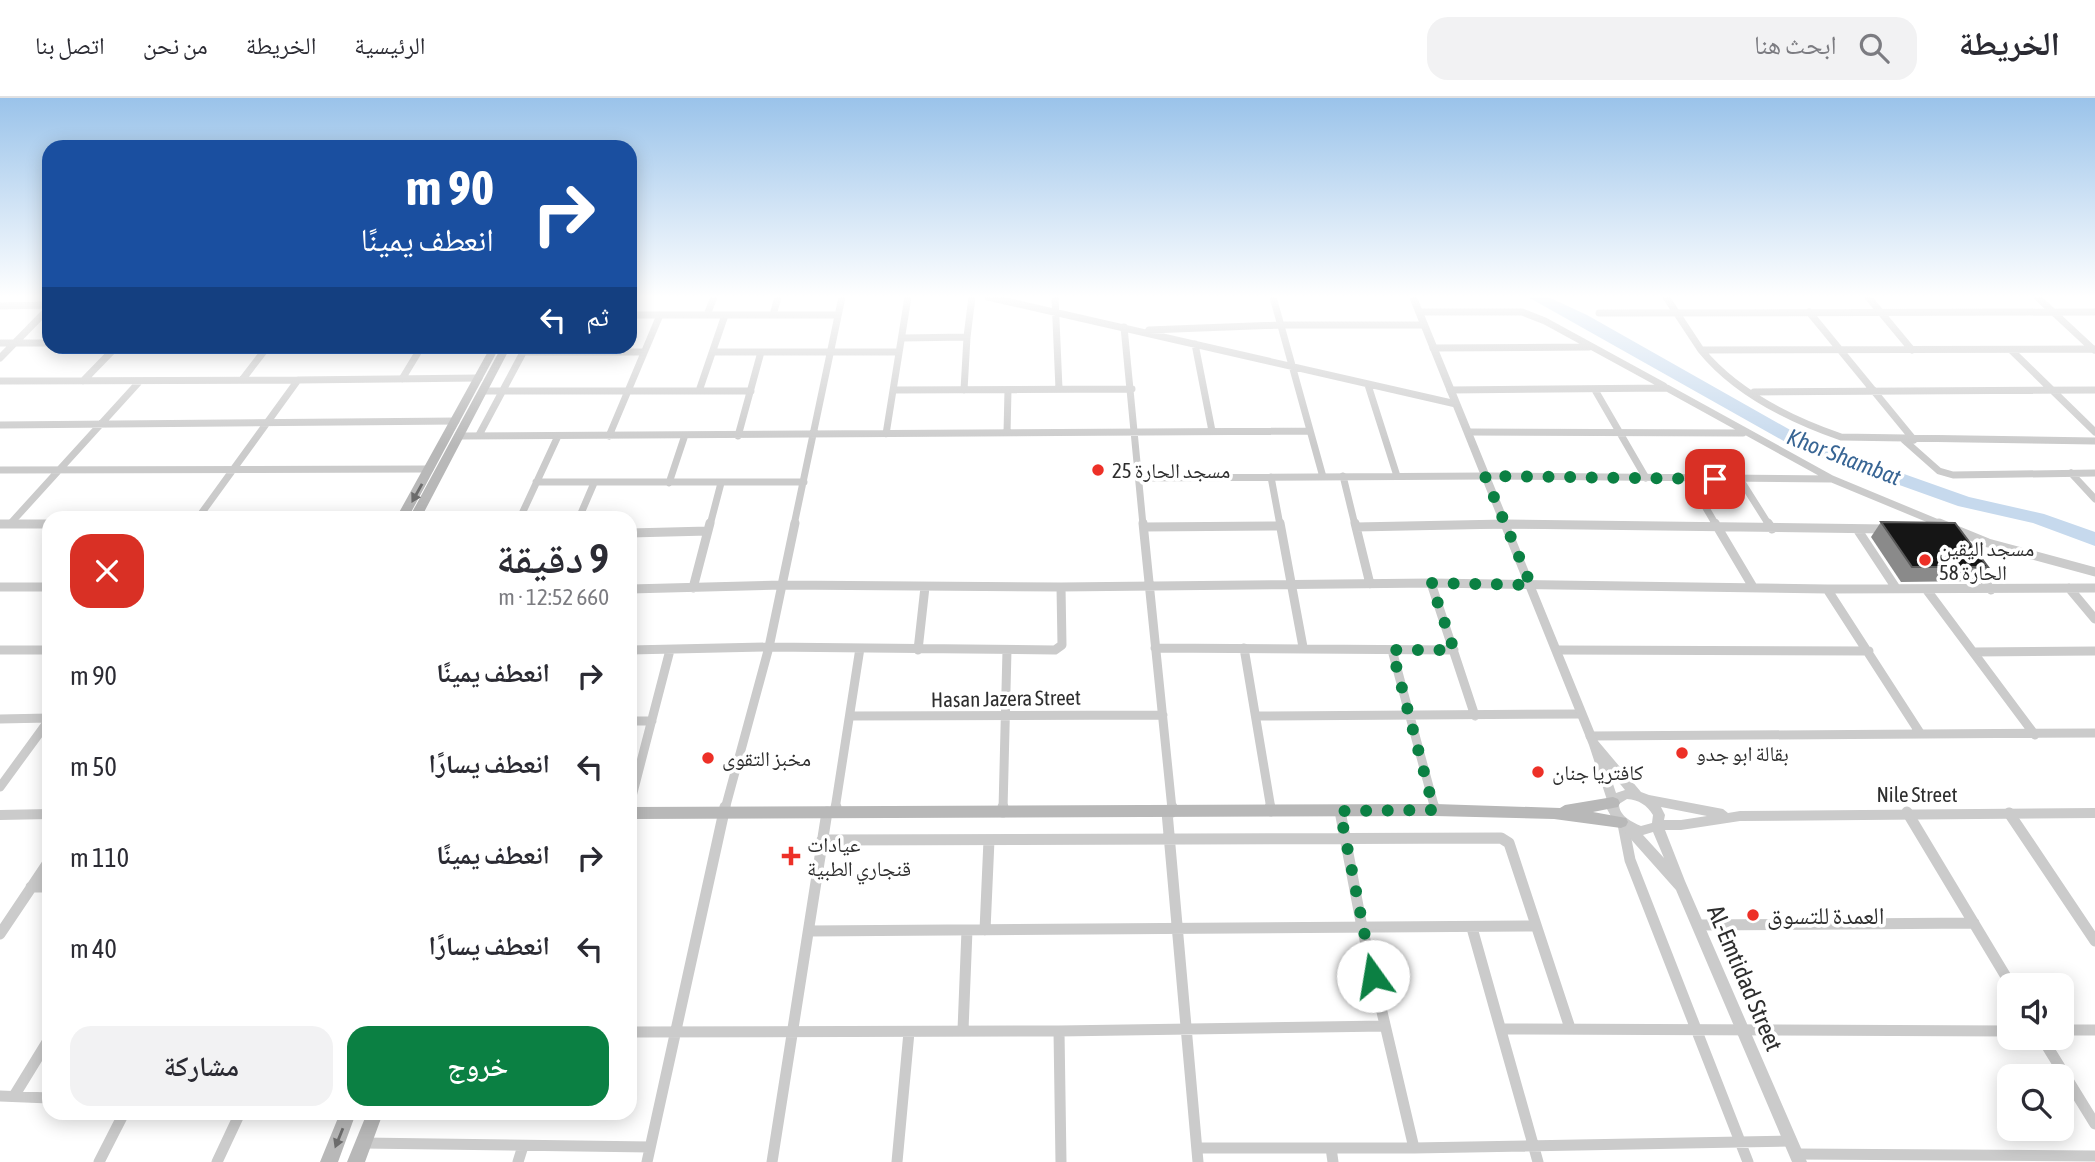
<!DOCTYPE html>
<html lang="ar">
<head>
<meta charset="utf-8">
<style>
  :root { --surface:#fff; --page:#f2f2f3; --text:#2b2b33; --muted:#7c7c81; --line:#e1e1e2; --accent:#0b8043 }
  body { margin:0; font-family:"Asap Condensed","Noto Naskh Arabic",sans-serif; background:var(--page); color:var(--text); direction:rtl; height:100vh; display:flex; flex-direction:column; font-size:26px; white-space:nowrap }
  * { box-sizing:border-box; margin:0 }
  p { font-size:23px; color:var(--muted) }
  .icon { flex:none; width:38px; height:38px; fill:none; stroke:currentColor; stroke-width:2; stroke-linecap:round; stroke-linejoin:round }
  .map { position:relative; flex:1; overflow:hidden; direction:ltr }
  .side { position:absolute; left:42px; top:413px; width:595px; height:609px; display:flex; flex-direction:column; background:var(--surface); border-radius:21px; box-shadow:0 4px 18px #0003; direction:rtl }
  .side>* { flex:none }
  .banner { position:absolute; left:42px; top:42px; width:595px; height:214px; border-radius:21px; box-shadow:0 4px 18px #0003; direction:rtl; background:#1a4fa0; color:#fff; overflow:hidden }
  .fabs { position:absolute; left:1997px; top:875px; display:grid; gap:14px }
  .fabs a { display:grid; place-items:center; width:77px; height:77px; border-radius:14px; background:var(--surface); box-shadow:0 4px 18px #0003; font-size:35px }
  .pin { position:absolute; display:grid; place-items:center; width:60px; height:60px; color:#fff; margin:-30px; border-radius:14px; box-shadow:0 4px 10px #0006 }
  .me { position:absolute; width:77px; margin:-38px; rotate:347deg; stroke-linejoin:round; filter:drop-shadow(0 0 5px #0008) }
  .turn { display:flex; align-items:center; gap:24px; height:147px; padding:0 28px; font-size:32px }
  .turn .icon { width:91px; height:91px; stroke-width:2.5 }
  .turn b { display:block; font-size:49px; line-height:60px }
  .then { display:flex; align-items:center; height:66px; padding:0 28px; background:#0003; gap:14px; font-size:26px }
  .round { display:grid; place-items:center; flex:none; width:74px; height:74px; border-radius:21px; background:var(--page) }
  .summary { display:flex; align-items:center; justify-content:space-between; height:119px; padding:0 28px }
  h1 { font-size:42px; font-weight:600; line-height:52px }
  .button { display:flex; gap:14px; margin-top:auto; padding:14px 28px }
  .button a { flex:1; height:80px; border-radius:21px; background:var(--accent); color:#fff; font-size:28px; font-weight:600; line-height:80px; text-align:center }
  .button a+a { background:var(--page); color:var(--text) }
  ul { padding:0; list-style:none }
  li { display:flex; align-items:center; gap:21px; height:91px; padding:0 28px }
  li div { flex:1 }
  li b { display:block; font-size:26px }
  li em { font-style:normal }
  header { display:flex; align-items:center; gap:42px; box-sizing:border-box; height:98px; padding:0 35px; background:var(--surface); border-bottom:2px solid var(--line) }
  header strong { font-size:33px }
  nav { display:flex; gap:38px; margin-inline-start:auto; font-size:24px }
  .search { width:490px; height:63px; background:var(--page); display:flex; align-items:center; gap:18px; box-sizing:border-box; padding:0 24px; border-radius:21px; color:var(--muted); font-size:26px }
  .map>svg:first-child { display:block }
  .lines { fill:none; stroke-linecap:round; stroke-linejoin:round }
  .river { fill:#c6d9ed; fill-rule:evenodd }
  .minor-far2 { stroke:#cbcbcb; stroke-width:7 }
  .minor-far1 { stroke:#cbcbcb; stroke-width:9 }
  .minor { stroke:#cbcbcb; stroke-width:11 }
  .tertiary { fill:#cbcbcb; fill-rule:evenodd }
  .secondary { fill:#b8b8b8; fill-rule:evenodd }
  .wall { fill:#8a8a8a }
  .building { fill:#151515; stroke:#5b5b5b; stroke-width:2 }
  .oneway { fill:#6c6c6c }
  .route { stroke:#0b8043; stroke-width:12; stroke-dasharray:0 21.6 }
  .poi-dot { fill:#ed3027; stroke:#fff; stroke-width:2.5 }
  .labels { text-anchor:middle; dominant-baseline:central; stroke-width:7; stroke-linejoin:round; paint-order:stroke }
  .poi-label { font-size:21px; fill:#2e2e2e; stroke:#fff; text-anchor:start }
  .street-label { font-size:21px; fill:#2e2e2e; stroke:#fff }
  .water-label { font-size:23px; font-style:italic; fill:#386594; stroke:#fff }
  .near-poi-label { font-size:24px; fill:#2e2e2e; stroke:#fff; text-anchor:start }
  .near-street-label { font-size:24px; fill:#2e2e2e; stroke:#fff }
</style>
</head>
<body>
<header>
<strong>الخريطة</strong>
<div class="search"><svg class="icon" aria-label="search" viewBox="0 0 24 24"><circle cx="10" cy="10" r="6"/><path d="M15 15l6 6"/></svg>ابحث هنا</div>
<nav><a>الرئيسية</a><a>الخريطة</a><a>من نحن</a><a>اتصل بنا</a></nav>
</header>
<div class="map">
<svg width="2095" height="1064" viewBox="0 0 2095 1064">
  <rect width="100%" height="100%" fill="#fff"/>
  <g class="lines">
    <path class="river" d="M1528,199H1548L1587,217L1808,342L1969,399L2044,416L2095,434V448L2033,425L1958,408L1796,350Z"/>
    <path class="minor-far2" d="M988,199L1456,306
      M1055,199L1059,291
      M1273,199L1323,379
      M1666,199L1701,252
      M1868,199L1912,252
      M2037,199L2094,252
      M0,208L49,207
      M1419,214H1522L1545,223L1664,288
      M1809,214L1914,342
      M1599,215L2095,214
      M630,217H838
      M707,217L714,199
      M773,217L778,199
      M1124,229L1143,427
      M1149,232L1281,227H1424
      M902,240L967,239L972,199
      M0,245H49
      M1195,246L1212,333
      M1433,250L1589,249
      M2095,251L1701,252C1736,295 1789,321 1841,339L2095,343
      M2011,252L2095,334
      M523,254H644
      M713,254H899
      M0,260L49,210
      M402,281L422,248
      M242,282L268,248
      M0,283L298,282
      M83,283L117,248
      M1368,287L1397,378
      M894,292L1132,291
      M964,292L967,239
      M1450,292L1667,290L1832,381L1943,427
      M1595,292L1646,380
      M483,293H751
      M699,293L725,217
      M1754,294L2095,292
      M0,327L456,323
      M1468,334L1743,335
      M1007,335L1008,292
      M886,336L908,199
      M479,337L526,249
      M459,338L1309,333
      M609,338L660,217
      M738,338L761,254
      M1904,342L1939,373L1953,377L2095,375
      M0,372L430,371
      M2071,375L2095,401
      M1343,378L1355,427
      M1271,379L1280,427
      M1139,380L1485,378L1832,381
      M1689,381L1716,427
      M1740,381L1769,427
      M536,384H804
      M669,385L685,337
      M198,420L298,282L479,280
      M520,420L558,338
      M579,420L594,385
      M0,426H49
      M10,426L140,283
      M710,427L721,385
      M794,427L842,199
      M1451,427H1588"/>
    <path class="minor-far1" d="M1143,425L1172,711
      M1280,425L1303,549
      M1355,425L1370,486
      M1715,425L1753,489
      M1768,425L1772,431
      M1939,425L1988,445L2095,474
      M0,426H49
      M1144,429L1280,428
      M1356,429L1505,426L1886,431
      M1857,431L1896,490
      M630,435L708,433
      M1974,468L1991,492
      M1431,485L1475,618
      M0,489H49
      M693,490L710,425
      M2069,490L2095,521
      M630,491L782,487L1061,489L1431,485L1827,491L2095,490
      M1827,491L1920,635
      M1926,491L2035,637
      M1155,550L1454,552
      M1244,550L1271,711
      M0,552H49
      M630,552L769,549L1055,552L1062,547L1061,489
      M918,552L925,489
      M1392,552L1435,711
      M1557,552L1869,553
      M1974,554L2095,553
      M850,618L1163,617
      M1257,618L1581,616
      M0,621L49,620
      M630,623H652
      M1590,638L2095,635
      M0,689L49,622
      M630,706L670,552
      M725,711L769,549L795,425
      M835,711L860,550
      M1003,711L1007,552"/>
    <path class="minor" d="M1172,709V714
      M1270,709L1271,713
      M1434,709L1435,712
      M1340,713L1362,829L1414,1050
      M835,714L836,709
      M1003,714V709
      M1167,714L1198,1064
      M1907,714L2011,887
      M2009,715L2095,843
      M1623,726L1630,762L1748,1064
      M822,742L1501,740L1509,745L1570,930
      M31,789H49
      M1698,827L1974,825
      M1472,830L1538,1064
      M985,832L989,742
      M809,833L1536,828
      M0,836L49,763
      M1501,931L2009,933
      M963,932L967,832
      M2062,932H2095
      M1059,933L1061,1064
      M630,934L1059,933L1385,928
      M2042,940L2095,1026
      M0,998L49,1000
      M14,998L49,941
      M363,1045L650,1049
      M1198,1050H1414L1790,1043
      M1331,1050L1333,1064
      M1796,1056L2095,1058
      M99,1064L124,1015
      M217,1064L240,1015
      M518,1064L523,1048
      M647,1064L725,709
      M772,1064L827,714
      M897,1064L909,934"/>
    <path class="tertiary" d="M1409,199H1417L1598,643L1641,694L1649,697L1723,711L1728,715L1740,713L2095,710V720L1740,723L1681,732H1665L1685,783L1807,1064H1792L1676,792L1612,720L1607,711L1608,705L1589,647ZM1608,671L1625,692L1616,695ZM1627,701C1639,702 1647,707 1653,717L1652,725L1641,728C1632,724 1619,718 1619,706ZM1661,709L1707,718L1681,722H1664L1665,717ZM1653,734L1664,760L1643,737Z
      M49,711V721L0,722V712Z"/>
    <path class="secondary" d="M491,248H500L408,420H396Z
      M502,248H511L421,420H409Z
      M1613,699L1618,701L1620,705L1618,709L1593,714L1626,720L1628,724L1626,728L1621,730L1554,721L1435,718L630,721V709L1435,706L1560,710L1565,707Z
      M340,1015H356L338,1064H320Z
      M367,1015H383L365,1064H347Z"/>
  </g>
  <path class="wall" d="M1881,424L1988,469L1976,483L1901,484L1871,439Z"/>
  <path class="building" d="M1881,424L1955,425L1988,469H1912Z"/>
  <defs><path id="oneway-solid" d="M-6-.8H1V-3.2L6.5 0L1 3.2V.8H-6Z" transform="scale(1.75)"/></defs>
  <g class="oneway">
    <use href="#oneway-solid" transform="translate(417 395) rotate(119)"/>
    <use href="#oneway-solid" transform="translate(339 1040) rotate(112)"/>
  </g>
  <linearGradient id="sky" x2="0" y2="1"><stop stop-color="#9ac3ea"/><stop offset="0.57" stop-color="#fff"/><stop offset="1" stop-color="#fff" stop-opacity="0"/></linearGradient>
  <rect width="2095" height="348" fill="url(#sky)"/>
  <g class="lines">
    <path class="route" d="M1373,878L1340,713L1434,712L1392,552H1454L1431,485L1531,487L1485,378L1715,381"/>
  </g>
  <g class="poi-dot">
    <circle cx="1098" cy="372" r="7"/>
    <circle cx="1925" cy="462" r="7"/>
    <circle cx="1682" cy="655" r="7"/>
    <circle cx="708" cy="660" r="7"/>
    <circle cx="1538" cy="674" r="7"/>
    <path d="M787.5 747.5h7v7h7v7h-7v7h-7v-7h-7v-7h7z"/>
    <circle cx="1753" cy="817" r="7"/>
  </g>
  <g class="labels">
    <g class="poi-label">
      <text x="1112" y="372">مسجد الحارة 25</text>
      <text x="1939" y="450">مسجد اليقين<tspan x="1939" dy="24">الحارة 58</tspan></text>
      <text x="1696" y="655">بقالة ابو جدو</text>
      <text x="722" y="660">مخبز التقوى</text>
      <text x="1552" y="674">كافتريا جنان</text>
      <text x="807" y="746">عيادات<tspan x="807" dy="24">قنجاري الطبية</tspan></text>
    </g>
    <g class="street-label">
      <text transform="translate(1006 600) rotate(-1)">Hasan Jazera Street</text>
      <text x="1917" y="696">Nile Street</text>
    </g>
    <g class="water-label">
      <text transform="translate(1844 359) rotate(21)">Khor Shambat</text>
    </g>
    <g class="near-poi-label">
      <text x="1767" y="817">العمدة للتسوق</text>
    </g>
    <g class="near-street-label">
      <text transform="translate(1745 880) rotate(67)">AL-Emtidad Street</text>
    </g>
  </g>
</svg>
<div class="fabs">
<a><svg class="icon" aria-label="sound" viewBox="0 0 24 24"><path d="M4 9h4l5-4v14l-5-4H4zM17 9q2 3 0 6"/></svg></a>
<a><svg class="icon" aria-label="search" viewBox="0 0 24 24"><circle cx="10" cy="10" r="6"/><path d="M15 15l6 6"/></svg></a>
</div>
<div class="pin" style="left:1715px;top:381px;background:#d93025"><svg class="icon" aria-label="arrive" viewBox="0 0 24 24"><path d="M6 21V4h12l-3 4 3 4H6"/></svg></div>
<svg class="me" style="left:1373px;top:878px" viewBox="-20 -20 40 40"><circle r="19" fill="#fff"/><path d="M0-13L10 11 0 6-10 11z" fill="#0b8043"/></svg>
<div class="banner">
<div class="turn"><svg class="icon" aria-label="right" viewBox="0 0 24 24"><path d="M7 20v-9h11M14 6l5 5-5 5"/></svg><div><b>90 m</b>انعطف يمينًا</div></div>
<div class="then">ثم<svg class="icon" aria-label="left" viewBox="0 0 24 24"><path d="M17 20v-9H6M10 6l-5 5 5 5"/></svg></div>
</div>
<section class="side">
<div class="summary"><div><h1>9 دقيقة</h1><p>660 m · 12:52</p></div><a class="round" style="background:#d93025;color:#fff"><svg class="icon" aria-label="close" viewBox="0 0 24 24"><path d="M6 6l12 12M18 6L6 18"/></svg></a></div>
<ul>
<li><svg class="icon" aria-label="right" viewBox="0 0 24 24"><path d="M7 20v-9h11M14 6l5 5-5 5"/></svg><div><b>انعطف يمينًا</b></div><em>90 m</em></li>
<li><svg class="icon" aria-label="left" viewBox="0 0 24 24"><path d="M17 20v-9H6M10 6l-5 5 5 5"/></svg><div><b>انعطف يسارًا</b></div><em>50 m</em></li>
<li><svg class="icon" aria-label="right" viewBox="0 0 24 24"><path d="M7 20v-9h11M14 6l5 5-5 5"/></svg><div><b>انعطف يمينًا</b></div><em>110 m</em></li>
<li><svg class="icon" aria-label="left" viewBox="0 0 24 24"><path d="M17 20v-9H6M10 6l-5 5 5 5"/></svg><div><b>انعطف يسارًا</b></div><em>40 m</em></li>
</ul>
<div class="button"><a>خروج</a><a>مشاركة</a></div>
</section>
</div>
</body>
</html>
